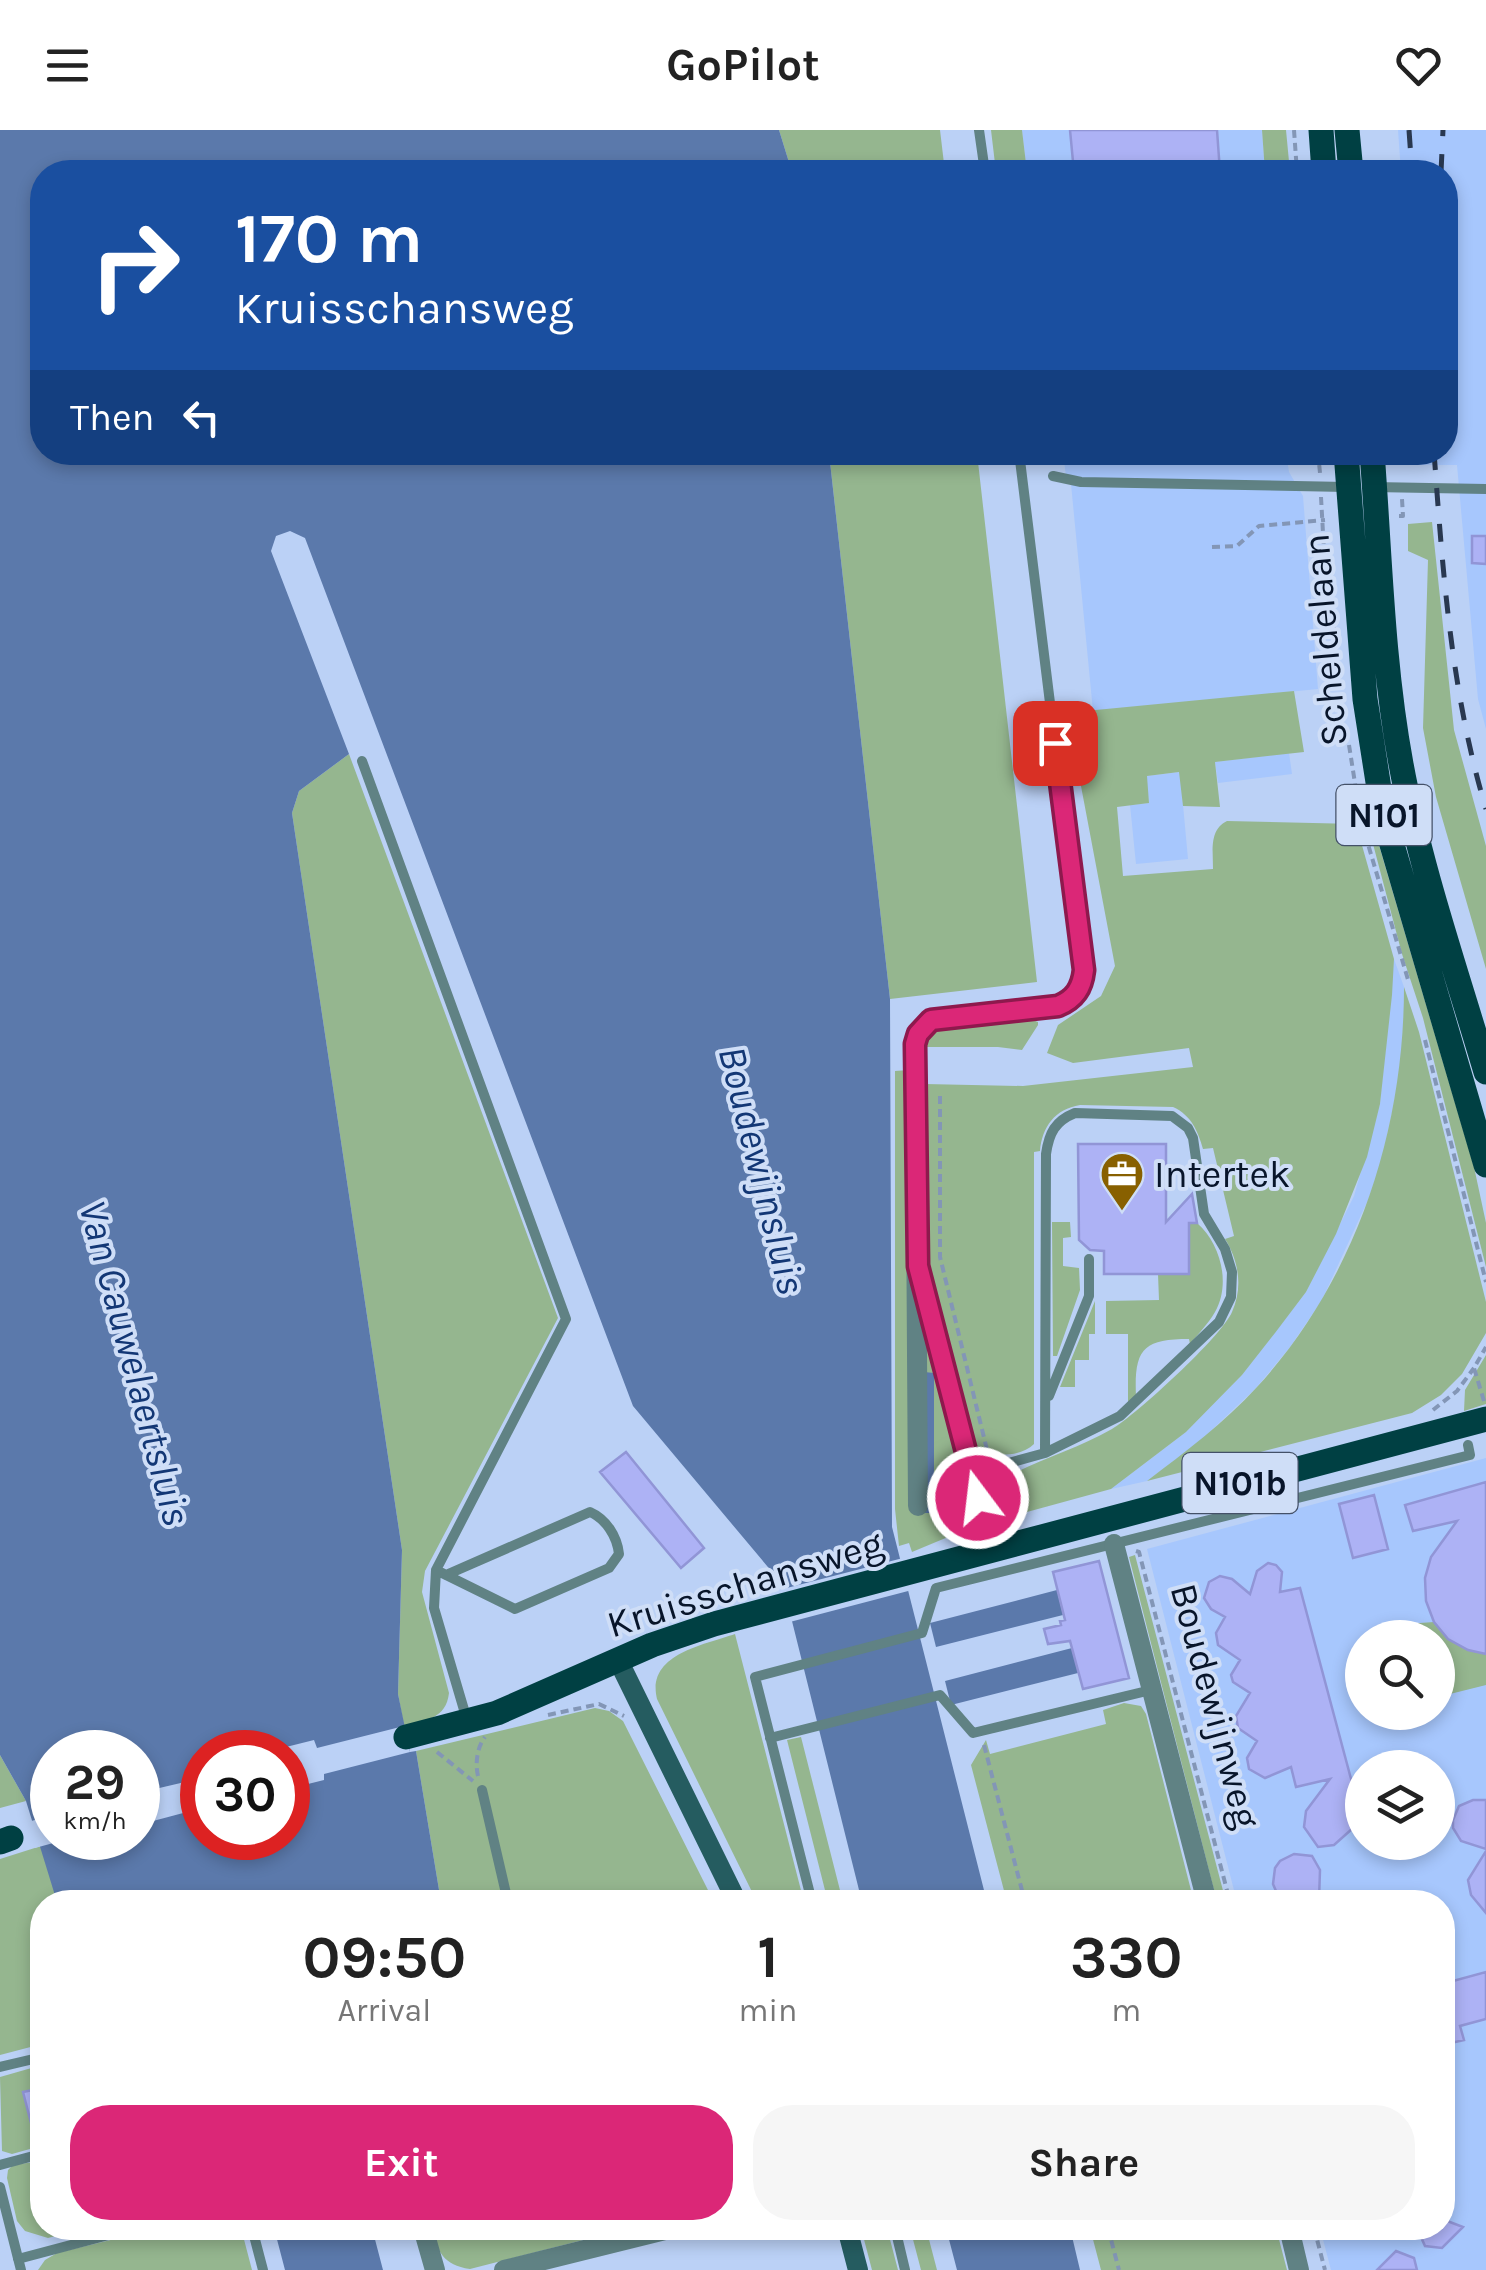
<!DOCTYPE html>
<html lang="en">
<head>
<meta charset="utf-8">
<style>
  :root { --surface:#fff; --page:#f6f6f6; --text:#222; --muted:#767676; --accent:#db2777 }
  body { margin:0; font-family:Karla,sans-serif; background:var(--page); color:var(--text); height:100vh; display:flex; flex-direction:column; font-size:38px; white-space:nowrap }
  * { box-sizing:border-box; margin:0 }
  p { font-size:32px; color:var(--muted) }
  .icon { flex:none; width:55px; height:55px; fill:none; stroke:currentColor; stroke-width:2; stroke-linecap:round; stroke-linejoin:round }
  .map { position:relative; flex:1; overflow:hidden }
  .drawer { position:absolute; left:30px; top:1760px; width:1425px; height:350px; display:flex; flex-direction:column; background:var(--surface); border-radius:40px; box-shadow:0 5px 15px #0003 }
  .drawer>* { flex:none }
  .top-card { position:absolute; left:30px; top:30px; width:1428px; height:305px; border-radius:40px; box-shadow:0 5px 15px #0003; background:#1a4fa0; color:#fff; overflow:hidden }
  .buttons { position:absolute; left:1345px; top:1490px; display:grid; gap:20px }
  .buttons a { display:grid; place-items:center; width:110px; height:110px; border-radius:50%; background:var(--surface); box-shadow:0 5px 15px #0003; font-size:50px }
  .speed { position:absolute; left:30px; top:1600px; display:flex; gap:20px; font-size:50px; font-weight:700; text-align:center }
  .speed>* { display:grid; place-content:center; width:130px; height:130px; border-radius:50%; background:var(--surface); box-shadow:0 5px 15px #0003; line-height:1 }
  .speed small { font-size:25px; font-weight:400 }
  .speed .limit { border:15px solid #d22; background:#fff; color:#111 }
  .pin { position:absolute; display:grid; place-items:center; width:85px; height:85px; color:#fff; margin:-42px; border-radius:20px; box-shadow:0 5px 15px #0006 }
  .me { position:absolute; width:110px; margin:-55px; rotate:345deg; stroke-linejoin:round; filter:drop-shadow(0 0 8px #0008) }
  .turn { display:flex; align-items:center; gap:35px; height:210px; padding:0 40px; font-size:45px }
  .turn .icon { width:130px; height:130px; stroke-width:2.5 }
  .turn b { display:block; font-size:70px; line-height:85px }
  .then { display:flex; align-items:center; height:95px; padding:0 40px; background:#0003; gap:20px; font-size:38px }
  .eta { display:flex; justify-content:space-evenly; align-items:center; height:170px; text-align:center }
  .eta b { font-size:60px; font-weight:700; line-height:70px }
  .action { display:flex; gap:20px; margin-top:auto; padding:20px 40px }
  .action a { flex:1; height:115px; border-radius:40px; background:var(--accent); color:#fff; font-size:40px; font-weight:700; line-height:115px; text-align:center }
  .action a+a { background:var(--page); color:var(--text) }
  header { display:flex; justify-content:space-between; align-items:center; height:130px; padding:0 40px; background:var(--surface); font-size:45px; font-weight:700 }
  .map>svg:first-child { display:block }
  .built { fill:#a7c7fd; fill-rule:evenodd }
  .green { fill:#95b68f }
  .water { fill:#5b79ab; fill-rule:evenodd }
  .pier { fill:#bbd1f6 }
  .building { fill:#adb2f5; stroke:#9195d6; stroke-width:2.5 }
  .lines { fill:none; stroke-linecap:round; stroke-linejoin:round }
  .path { stroke:#8396b6; stroke-width:4; stroke-dasharray:8 5; stroke-linecap:butt }
  .lane { stroke:#608284; stroke-width:10 }
  .street { stroke:#608284; stroke-width:20 }
  .secondary { stroke:#255c60; stroke-width:20 }
  .primary { stroke:#004043; stroke-width:25 }
  .rail { stroke:#293850; stroke-width:5; stroke-dasharray:18 18; stroke-linecap:butt }
  .route-casing { stroke:#8e194d; stroke-width:25 }
  .route { stroke:#db2777; stroke-width:18 }
  .labels { text-anchor:middle; dominant-baseline:central; stroke-width:8; stroke-linejoin:round; paint-order:stroke }
  .shield { fill:#cfdef7; stroke:#445168; stroke-width:2.5 }
  .shield-label { font-size:35px; font-weight:bold; fill:#08152a }
  .street-label { font-size:38px; fill:#08152a; stroke:#cfdef7 }
  .poi-label { font-size:38px; fill:#08152a; stroke:#cfdef7; text-anchor:start }
  .water-label { font-size:40px; font-style:italic; fill:#133775; stroke:#cfdef7 }
</style>
</head>
<body>
<header><svg class="icon" aria-label="menu" viewBox="0 0 24 24"><path d="M4 6h16M4 12h16M4 18h16"/></svg>GoPilot<svg class="icon" aria-label="heart" viewBox="0 0 24 24"><path d="M12 20l-8-8c-3-5 5-10 8-4 3-6 11-1 8 4z"/></svg></header>
<div class="map">
<svg width="1486" height="2140" viewBox="0 0 1486 2140">
  <rect width="100%" height="100%" fill="#bbd1f6"/>
  <path class="built" d="M1022,0H1262L1265,42H1027Z
    M1398,0H1486V599L1478,569L1457,335H1412L1407,325V323L1445,322V42H1401Z
    M1063,323H1286L1289,342L1303,366L1318,559L1093,581L1071,354H1067Z
    M1289,623L1292,644L1218,653L1215,632Z
    M1180,642L1188,729L1136,734L1130,675L1149,673L1146,646Z
    M1394,829L1404,857V884L1403,921L1393,978L1381,1033L1368,1070L1322,1170L1290,1217L1256,1258L1198,1313L1147,1351L1111,1359L1186,1302L1242,1245L1306,1162L1354,1066L1380,974Z
    M1486,1328V2140H1331L1320,2098H1442V1772H1237L1147,1419ZM1362,1508H1438V1582H1362ZM1362,1638H1438V1712H1362Z"/>
  <path class="green" d="M779,0H940L945,42H792Z
    M991,0H1022L1027,42H996Z
    M1262,0H1286L1290,42H1265Z
    M829,323H977L1037,852L890,869Z
    M1432,392L1454,600L1486,716V839L1436,667L1423,598L1428,430L1408,421V394Z
    M1294,561L1304,622L1215,632L1220,677L1183,676L1179,642L1147,646L1149,673L1117,677L1123,746L1213,739C1213,720 1209,700 1227,691L1356,694L1394,829L1392,865L1380,974L1367,1027L1336,1104L1306,1162L1275,1203L1242,1245L1186,1302L1111,1359L1001,1389C991,1376 986,1364 1000,1351C1035,1330 1076,1320 1112,1299C1136,1285 1222,1206 1232,1182C1243,1158 1239,1131 1225,1109L1234,1106L1213,1018L1203,1019C1198,1001 1191,985 1173,977L1080,975C1055,979 1042,997 1040,1021L1034,1022V1314C1022,1326 1000,1326 984,1323L973,1312L926,1138L925,954L1023,956L1193,937L1189,918L1073,933L1047,923L1058,895L1101,866L1115,836L1074,619L1075,582Z
    M349,624L558,1188L425,1441L422,1462L449,1563C446,1589 426,1590 404,1596L398,1564L402,1420L292,683L299,661Z
    M1368,695H1373L1474,1037L1486,1093V1137L1423,888L1402,824Z
    M1404,857L1419,902L1486,1172V1203L1462,1244L1441,1265L1412,1283L1147,1351C1185,1322 1224,1293 1257,1257C1356,1149 1404,1002 1404,857Z
    M1030,889L1038,892V895L1022,920L998,917H925L935,898Z
    M909,940L912,1383L934,1382L924,1205L929,1206L977,1386L972,1397L912,1422L909,1413L899,1416L895,1379V941Z
    M1052,1092H1070L1071,1107L1063,1108V1136L1079,1138L1080,1160L1057,1226H1053Z
    M1166,1093H1197C1221,1114 1231,1154 1215,1182C1208,1194 1198,1204 1190,1214L1189,1209C1142,1209 1134,1220 1136,1267L1128,1275V1204H1106V1171L1159,1170L1158,1144Z
    M1095,1171V1204H1089V1230H1075V1257H1060Z
    M1486,1225V1274L1464,1281L1465,1260Z
    M1135,1425L1226,1772H1217L1129,1427Z
    M1434,1492C1449,1510 1462,1519 1486,1524V1555L1438,1567V1508L1410,1507L1406,1494Z
    M735,1504L804,1772H757L657,1569C646,1524 704,1515 735,1504Z
    M1124,1573L1141,1576L1146,1584L1194,1772H1007L971,1635L986,1610L990,1624L1106,1594L1103,1580Z
    M595,1578L609,1581L623,1591L714,1772H441L416,1621Z
    M801,1607L843,1772H828L787,1610Z
    M0,1625L26,1671L0,1678Z
    M41,1716L58,1772H42V1914L0,1925V1729Z
    M42,1935V1958L24,1963L37,2017L12,2024L2,2021L0,1947Z
    M41,2031L42,2098L82,2099L48,2108L25,2101L17,2091L7,2048L8,2040L13,2035Z
    M160,2098H241L252,2140H38L45,2130L57,2123Z
    M431,2098H630L470,2139C443,2135 438,2122 431,2098Z
    M861,2098H887L898,2140H872Z
    M910,2098H926L937,2140H921Z
    M1090,2098H1276L1287,2140H1101Z"/>
  <path class="water" d="M0,0H779L792,42H42V322L829,323L890,869L892,1397L987,1772H862L783,1455L633,1276L305,408L290,401L276,406L271,421L349,624L299,661L292,683L402,1420L398,1564L410,1622L416,1621L441,1772H57L26,1671L0,1625ZM52,1622H138V1708H52ZM202,1622H288V1708H202Z
    M924,1242L934,1243V1383H924Z
    M1057,1460L1063,1485L936,1517L930,1493Z
    M1072,1518L1078,1543L951,1575L945,1551Z
    M274,2098H372L383,2140H285Z
    M946,2098H1070L1080,2140H957Z"/>
  <path class="pier" d="M903,1428L912,1460L786,1493L779,1460Z
    M404,1596L410,1622L324,1644V1650L288,1659V1622H283L282,1618L314,1610L317,1618Z
    M202,1648V1678L138,1695V1663Z
    M52,1685V1708H99L70,1715L68,1709L35,1718L28,1692Z"/>
  <path class="building" d="M1070,0H1217L1220,42H1074Z
    M1472,406H1486V434L1472,433Z
    M1078,1014H1166V1092L1192,1064L1197,1093H1189V1144H1104V1121L1090,1120L1079,1110Z
    M626,1322L704,1418L681,1438L600,1342Z
    M1486,1352V1524L1468,1520L1448,1509L1434,1492L1426,1471L1425,1448L1431,1427L1457,1391L1413,1401L1405,1375Z
    M1374,1365L1388,1419L1353,1428L1339,1374Z
    M1099,1431L1129,1548L1083,1559L1070,1511L1048,1514L1044,1499L1061,1495L1060,1491L1065,1490L1053,1442Z
    M1268,1433L1276,1435L1282,1442L1280,1462L1300,1458L1362,1690L1334,1715L1318,1717L1304,1697L1306,1681L1330,1649L1296,1657L1291,1637L1265,1648L1249,1639L1247,1628L1257,1611L1238,1598L1236,1586L1250,1563L1233,1552L1231,1545L1240,1530L1218,1515L1216,1503L1225,1487L1211,1479L1204,1468L1209,1452L1220,1446L1232,1449L1250,1464L1257,1441Z
    M1473,1670H1486V1719L1461,1711L1453,1698V1690L1459,1676Z
    M1486,1721V1783L1471,1765L1468,1750Z
    M1294,1724L1312,1726L1320,1740L1319,1770L1289,1771L1276,1761L1273,1754L1275,1738L1280,1731Z
    M1486,1842V1889L1460,1896L1464,1910L1442,1915V1854Z
    M42,1958V2017H41L37,2016L23,1962Z
    M1442,2089L1463,2097L1442,2118L1425,2116L1417,2098H1442Z
    M1396,2121L1414,2128L1417,2140H1377Z"/>
  <g class="lines">
    <path class="path" d="M1294,0L1297,42
      M1318,322L1320,343
      M1321,367L1324,421L1340,547
      M1399,386H1403L1402,369
      M1212,417L1237,416L1259,396L1325,390
      M1349,615L1360,685
      M1365,704L1409,853
      M1425,910L1486,1152
      M940,966V1127L988,1324
      M1484,1271L1474,1238L1486,1217
      M1433,1280L1457,1261L1474,1238
      M1136,1421L1139,1422L1230,1772
      M548,1585L599,1574L624,1586
      M984,1615L1025,1772
      M437,1622L473,1651
      M478,1646C475,1634 477,1617 485,1607
      M1108,2098L1119,2140
      M1314,2098L1325,2140"/>
    <path class="lane" d="M979,0L985,42
      M1019,322L1083,840C1082,858 1075,869 1058,876
      M1053,346L1081,352L1346,357
      M1373,357L1486,359
      M362,631L566,1189L436,1440L434,1478L467,1590
      M1049,1266L1089,1166V1129
      M1003,1416L991,1338L1045,1323L1120,1286L1219,1192L1231,1167L1232,1142L1225,1119L1204,1084L1193,1008L1188,998L1172,986L1075,983C1055,991 1049,1003 1046,1024L1045,1323
      M436,1440L515,1479L609,1438L619,1424C617,1406 606,1389 590,1382L446,1445
      M770,1608L940,1565L973,1603L1151,1560
      M482,1660L508,1772
      M812,1772L755,1547L922,1503L936,1458L1470,1325L1468,1315
      M0,1937L42,1927
      M0,2035L37,2025
      M0,2057L21,2140
      M252,2098L263,2140
      M895,2098L905,2140
      M18,2129L135,2098"/>
    <path class="street" d="M926,1167L971,1342L995,1419
      M918,1376L915,914C919,900 925,891 940,888L1058,876
      M1114,1414L1207,1772
      M423,2098L435,2140
      M1289,2098L1299,2140
      M504,2140L673,2098"/>
    <path class="secondary" d="M618,1530L737,1772
      M847,2098L858,2140"/>
    <path class="primary" d="M1321,0L1324,42
      M1347,0L1351,42
      M1346,322L1365,569L1383,684L1486,1035
      M1372,322C1380,426 1382,532 1401,634C1420,738 1456,840 1486,942
      M406,1607L497,1583L652,1515L714,1494L1486,1289
      M0,1712L11,1708"/>
    <path class="rail" d="M1409,0L1412,42
      M1441,42L1443,0
      M1434,322C1443,444 1451,562 1486,679"/>
  </g>
  <g class="lines">
    <defs>
      <path id="route" d="M978,1368L918,1136L915,914L918,904L931,890L1058,876C1075,869 1082,858 1084,840L1055,613"/>
    </defs>
    <use href="#route" class="route-casing"/>
    <use href="#route" class="route"/>
  </g>
  <defs>
    <symbol id="office-pin" viewBox="-11 -11 22 30"><path d="M0 17L-7.5 6A9.5 9.5 0 1 1 7.5 6Z" fill="#886000" stroke="#cfdef7"/><path d="M-6-3h4V-5.5h4V-3h4V5H-6ZM-1-4.5V-3h2v-1.5ZM-6 0V1H6V0Z" fill="#fff"/></symbol>
  </defs>
  <g fill-rule="evenodd">
    <use href="#office-pin" x="1097" y="1019" width="50" height="68"/>
  </g>
  <g class="labels">
    <g class="shield">
      <rect x="1336.5" y="655" width="95" height="60" rx="8"/>
      <rect x="1182.5" y="1323" width="115" height="60" rx="8"/>
    </g>
    <g class="shield-label">
      <text x="1384" y="685">N101</text>
      <text x="1240" y="1353">N101b</text>
    </g>
    <g class="street-label">
      <text transform="translate(1325 510) rotate(-95)">Scheldelaan</text>
      <text transform="translate(745 1454) rotate(-17)">Kruisschansweg</text>
      <text transform="translate(1215 1576) rotate(75)">Boudewijnweg</text>
    </g>
    <g class="poi-label">
      <text x="1154" y="1044">Intertek</text>
    </g>
    <g class="water-label">
      <text transform="translate(762 1040) rotate(76)">Boudewijnsluis</text>
      <text transform="translate(135 1233) rotate(75)">Van Cauwelaertsluis</text>
    </g>
  </g>
</svg>
<div class="buttons">
<a><svg class="icon" aria-label="search" viewBox="0 0 24 24"><circle cx="10" cy="10" r="6"/><path d="M15 15l6 6"/></svg></a>
<a><svg class="icon" aria-label="layers" viewBox="0 0 24 24"><path d="M12 4l9 5-9 5-9-5zM3 14l9 5 9-5"/></svg></a>
</div>
<div class="speed"><div>29<small>km/h</small></div><div class="limit">30</div></div>
<div class="pin" style="left:1055px;top:613px;background:#d93025"><svg class="icon" aria-label="arrive" viewBox="0 0 24 24"><path d="M6 21V4h12l-3 4 3 4H6"/></svg></div>
<svg class="me" style="left:978px;top:1368px" viewBox="-20 -20 40 40"><circle r="17" fill="#db2777" stroke="#fff" stroke-width="3"/><path d="M0-11L8 9 0 5-8 9z" fill="#fff"/></svg>
<div class="top-card">
<div class="turn"><svg class="icon" aria-label="right" viewBox="0 0 24 24"><path d="M7 20v-9h11M14 6l5 5-5 5"/></svg><div><b>170 m</b>Kruisschansweg</div></div>
<div class="then">Then<svg class="icon" aria-label="left" viewBox="0 0 24 24"><path d="M17 20v-9H6M10 6l-5 5 5 5"/></svg></div>
</div>
<section class="drawer">
<div class="eta">
<div><b>09:50</b><p>Arrival</p></div>
<div><b>1</b><p>min</p></div>
<div><b>330</b><p>m</p></div>
</div>
<div class="action"><a>Exit</a><a>Share</a></div>
</section>
</div>
</body>
</html>
